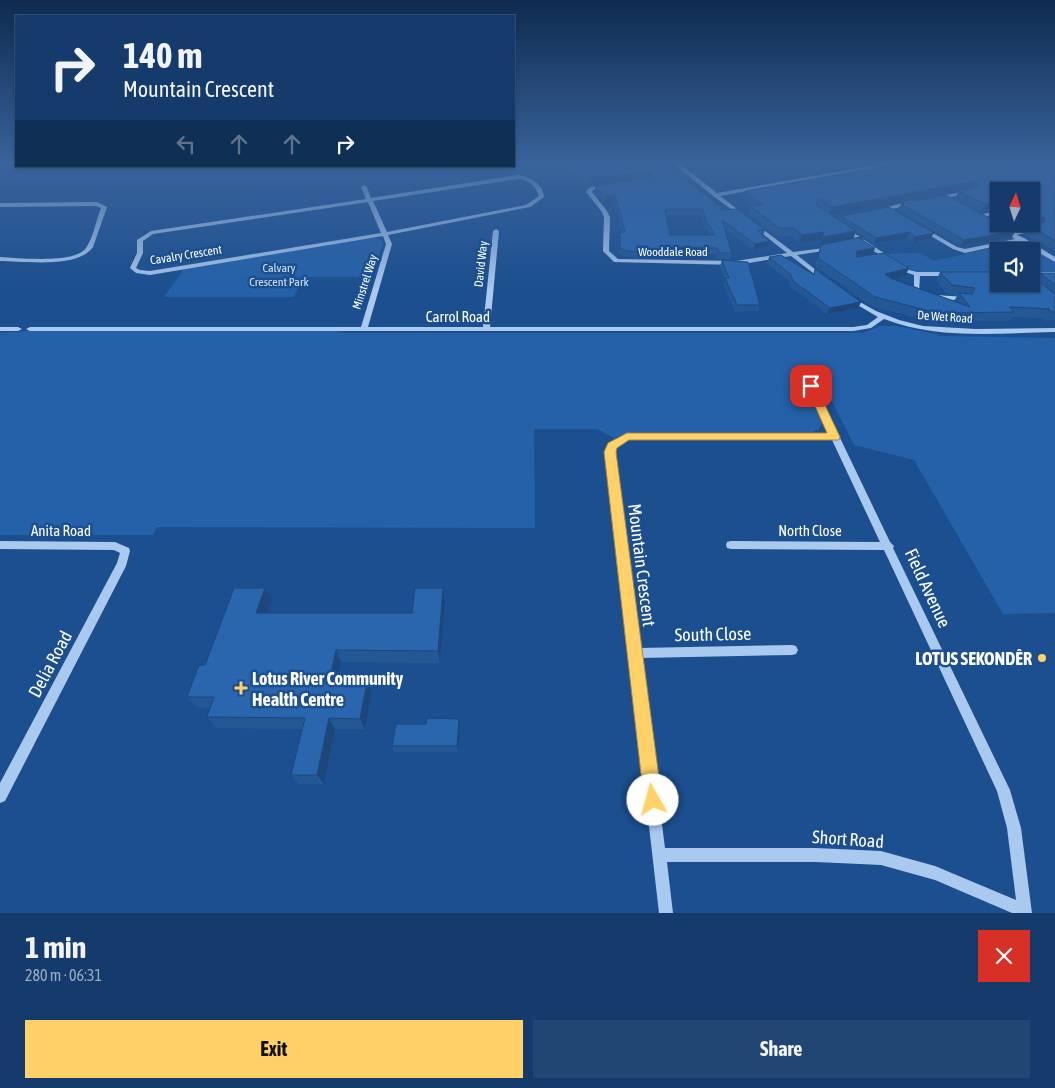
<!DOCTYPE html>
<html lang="en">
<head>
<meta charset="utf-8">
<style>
  :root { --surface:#143b6b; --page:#214673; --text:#f1f3f6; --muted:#9dadc1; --line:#33557e; --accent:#ffd166 }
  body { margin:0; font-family:"Asap Condensed",sans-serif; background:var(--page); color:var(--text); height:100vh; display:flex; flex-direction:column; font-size:19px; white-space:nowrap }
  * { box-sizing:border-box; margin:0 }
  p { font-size:16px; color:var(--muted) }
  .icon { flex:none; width:28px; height:28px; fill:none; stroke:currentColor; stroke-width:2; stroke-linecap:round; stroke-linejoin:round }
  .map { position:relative; height:913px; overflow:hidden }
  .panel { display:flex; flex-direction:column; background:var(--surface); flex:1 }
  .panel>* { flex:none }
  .hud { position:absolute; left:15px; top:15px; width:500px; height:152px; border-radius:0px; box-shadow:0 1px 4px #0004,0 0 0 1px var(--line); background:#143b6b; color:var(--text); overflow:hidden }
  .needle { width:32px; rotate:4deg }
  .tools { position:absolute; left:990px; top:182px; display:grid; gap:10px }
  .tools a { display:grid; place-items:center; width:50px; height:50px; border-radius:0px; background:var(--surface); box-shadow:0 1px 4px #0004,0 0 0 1px var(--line); font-size:25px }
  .pin { position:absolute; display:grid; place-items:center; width:42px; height:42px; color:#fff; margin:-21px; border-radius:10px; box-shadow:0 2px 8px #0006 }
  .me { position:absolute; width:55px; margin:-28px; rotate:353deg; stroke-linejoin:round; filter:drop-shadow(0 0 4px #0008) }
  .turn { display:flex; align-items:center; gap:18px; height:105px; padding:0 25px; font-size:22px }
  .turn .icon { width:65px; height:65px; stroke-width:2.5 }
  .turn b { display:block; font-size:35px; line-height:42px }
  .lanes { display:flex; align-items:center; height:48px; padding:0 25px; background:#0003; justify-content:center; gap:25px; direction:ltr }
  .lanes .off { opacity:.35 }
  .round { display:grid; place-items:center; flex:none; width:52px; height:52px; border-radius:0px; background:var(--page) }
  .headline { display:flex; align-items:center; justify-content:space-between; height:85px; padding:0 25px }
  h1 { font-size:30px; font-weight:700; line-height:38px }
  .cta { display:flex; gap:10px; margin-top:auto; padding:10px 25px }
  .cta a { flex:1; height:58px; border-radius:0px; background:var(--accent); color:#111; font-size:20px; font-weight:700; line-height:58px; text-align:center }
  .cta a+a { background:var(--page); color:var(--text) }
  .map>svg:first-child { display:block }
  .green { fill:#2461a8 }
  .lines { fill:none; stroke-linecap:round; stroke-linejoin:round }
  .minor { fill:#a9c9ee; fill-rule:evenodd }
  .wall { fill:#245895; fill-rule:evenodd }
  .shaded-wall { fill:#1d4779 }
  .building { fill:#2a66ad; stroke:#1d4779; fill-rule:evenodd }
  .route { fill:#ffd166; stroke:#a68842 }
  .poi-dot { fill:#ffd166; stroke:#1b4f8f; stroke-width:2 }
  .labels { text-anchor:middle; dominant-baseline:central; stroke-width:5; stroke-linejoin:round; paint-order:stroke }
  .far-street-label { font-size:12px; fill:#fff; stroke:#1b4f8f }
  .far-park-label { font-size:12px; fill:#cfe3fa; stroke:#1b4f8f }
  .street-label { font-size:15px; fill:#fff; stroke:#1b4f8f }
  .near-street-label { font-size:18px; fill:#fff; stroke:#1b4f8f }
  .near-poi-label { font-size:18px; font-weight:bold; fill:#fff; stroke:#1b4f8f; text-anchor:end }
</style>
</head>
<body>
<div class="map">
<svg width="1055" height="913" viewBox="0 0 1055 913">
  <rect width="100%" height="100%" fill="#1b4f8f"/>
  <path class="green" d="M372,238L380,239L383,243L372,277H304L294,297H164L184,269Z
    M1018,242L1026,244L1055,262V272H1031V251H999V272H919L908,269L884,254L921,253L934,261Z
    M880,326H896L937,334L939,336L1055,338V613L1003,614L914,460L854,445L815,368H797L822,423L819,429L812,432H634L614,438L597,429H534L535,528L157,527L153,535H0V333L27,331H335L343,333H863Z"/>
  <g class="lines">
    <path class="minor" d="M673,163H679L717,193L887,163H900L720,196L744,214L745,215L742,217L713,196Z
      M518,175C531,177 543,184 544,197L530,207L388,235L392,244L368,327H483L493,231L496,229L499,231L490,327H853L867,325L878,317L849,300V298L851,297L876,311L899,320L923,326L976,329L1055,328V332C998,333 938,340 884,319L871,328L853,331H30L26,329L30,327H361L386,244L383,236L150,275L136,273L130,268L137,253V240L151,231L366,199L361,187L364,185L367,187L371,198ZM518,179C529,180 536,186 539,196L526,205L387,232L373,201ZM368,202L381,233L150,271L140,270L136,268L143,253V241L153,234Z
      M605,184L608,186L607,187L593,190L592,192L607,211L610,217L609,251L618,259L736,261L787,253L754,227L753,226L756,224L793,252L832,247V249L830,250L797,255L826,278L821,279L791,256L736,265L614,262L603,251L604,217L602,212L586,192L589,188Z
      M968,190L970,191V193L937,200L934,198Z
      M912,201L915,203L914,204L878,212L875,210Z
      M97,202L107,207L93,247C78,269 23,261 0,261V257C19,258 75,264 86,248C94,236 96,220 101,208L96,206L0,207V203Z
      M999,210V214L979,218L976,216Z
      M1037,226L1040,228L1039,229L1017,235L1024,238L1055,257V262L1019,241L965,253L953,249L919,229L924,228L957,247L965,249L1015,239L1001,230V228H1005L1013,232Z
      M844,229H848L909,270L917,272H950L953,274L950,276H920L919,293L916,295L914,294V275L905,272L844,231Z
      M1031,272H1055V276H1031Z
      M935,295L966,297L969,299L966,301L933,298L932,297Z
      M0,327H18L22,329L18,331H0Z
      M800,367H806L807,369L890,542L894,546L893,548L1010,790L1021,828L1032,913H1012L935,880L881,865L816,862H667L673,913H659L606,453L609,444L627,433L830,434L799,369ZM629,439L832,440L880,542L731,541L727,542L726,545L727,548L731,549L884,550L997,791L1007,828L1016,900L935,866L881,851L816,848H665L641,658L792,655L796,654L798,650L796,646L792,645L639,648L614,453L616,448Z
      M0,541L115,542L129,548L130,551L126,566L5,801L0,803V783L117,563L120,553L114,550L0,549Z"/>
  </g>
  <path class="wall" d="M665,163L722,210L765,230L763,236L768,247L753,250L725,229L732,253L730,259H717L716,254L660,253L659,258L626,257L619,254L620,232H622L614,200L604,202L595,192V186L645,178L594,184L589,187L583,186L565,169L566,164ZM666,215H702L704,225L710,235H670Z
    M1055,163V252L1026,235L1031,227L1013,230L1001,224H1031L999,191V223L990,218L994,210L980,212L955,199L958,192L831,215L839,220L841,216L931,238L913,242L907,238L874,243L865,238L863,240L872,255L905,277L894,280L954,301L957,296L947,294L936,281L940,272L1033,276L1036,279L1040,273H1055V320L1045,321L1043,318L1012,317L1009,321L932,322L871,306L815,266L818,254L821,246H820L821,240L799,243L791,236H776L748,214L750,206H752L743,199L745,191ZM856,232L863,237L853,239Z
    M901,204L1015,231L1012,237L960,246L898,210Z
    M769,257L813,275L815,269L861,302L858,308L827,314L791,287L789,281L767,263Z
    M722,260L760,305L758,311L735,312L723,285L725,279L720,266Z
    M443,588L445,601L440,663L341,662L337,682L372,693L365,729H335L324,784H298L291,775L302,729L217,728L207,717L210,708H198L187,697L205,665L272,600L268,613H412Z
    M459,719L460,725L458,752H394L392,746L426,724Z"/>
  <path class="shaded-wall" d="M652,172L651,177L594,184L589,187V181L594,178Z
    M977,181L973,189L958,191V192L829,215L832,207Z
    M615,194L614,200L604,202L605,196Z
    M999,201V209L980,212L985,204Z
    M1045,217L1040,226H1031V227L1013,230L1017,224H1031V219Z
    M856,231L853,239L820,246L823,237Z
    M1015,231L1012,237L960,246L964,240Z
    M824,232L821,240L799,243L802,235Z
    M910,232L907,238L874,243L876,238Z
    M934,233L931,238L913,242L915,237Z
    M769,241L768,247L753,250L755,244Z
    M875,248L872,256L854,260L857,251Z
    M909,268L905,277L881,283L885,274Z
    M861,302L858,308L827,314L830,308Z
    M265,588L272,600L263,625L256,613Z
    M443,588L445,601L440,663L438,651Z
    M336,650L341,662L334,693L329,682Z
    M367,682L372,693L365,729L360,719Z
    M329,718L335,729L324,784L317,775Z
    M459,719L460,725L458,752L457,746Z"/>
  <path class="building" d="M665,163L722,208L719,210L737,209L765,230H757L769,241L755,244L722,220L732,253H719L717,248L659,247L660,252L627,251L620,248V232H625L615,194L605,196L595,186L651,177L652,172L594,178L589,181H583L566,164ZM666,209H703L705,219L715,235H670L665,211Z
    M909,163H1055V241L1031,226L1045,222V217L1031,219V191H999V201L985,204L958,191L977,187L979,183L977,181L832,207L822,200H817L816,205L856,231L823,237L824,232L802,235L793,228H779L750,206L763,205L745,191Z
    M946,195L999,223V224H1001L1015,231L964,240L901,204Z
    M889,207L934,233L915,237L910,232L876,238L841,216Z
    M999,208V212L994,209Z
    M865,236L859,238L875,248L857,251L856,257L884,253L909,268L885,274L890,278L970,307L959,293L972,294L975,288L952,285L940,272H999V284H1031V273H1035L1033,276L1052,292L1055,293V312H1051L1049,309L1009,307L1014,312L937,313L875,297L818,258L821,245Z
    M781,255L814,275L815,269L861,302L830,308L793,281L791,275L769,257Z
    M722,260L748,262L760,305H737L725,278H729Z
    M1040,273H1055V285Z
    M234,588H265L256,613H412L415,588H443L438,651L336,650L329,682H367L360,719L329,718L317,775H291L305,718L207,717L214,697H187L199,665H205Z
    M427,718L459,719L457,746H392L396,724H426Z"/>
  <linearGradient id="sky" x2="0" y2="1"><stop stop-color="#0f2b4f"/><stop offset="0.56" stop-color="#39639b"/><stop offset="1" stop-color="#39639b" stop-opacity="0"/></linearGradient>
  <rect width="1055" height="291" fill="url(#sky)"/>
  <path class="route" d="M811,383L816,386L840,437L839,440H629L617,448L616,452L662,800L659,806L653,809L647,806L644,800L604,452L608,443L627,433H827L806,386Z"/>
  <g class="poi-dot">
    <circle cx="1042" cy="658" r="5"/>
    <path d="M238.5 680.5h5v5h5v5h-5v5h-5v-5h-5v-5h5z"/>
  </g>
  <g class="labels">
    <g class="far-street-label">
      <text x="673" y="252">Wooddale Road</text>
      <text transform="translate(186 255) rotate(-9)">Cavalry Crescent</text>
      <text transform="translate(481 264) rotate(-84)">David Way</text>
      <text transform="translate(365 282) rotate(-72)">Minstrel Way</text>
      <text transform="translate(945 317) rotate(4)">De Wet Road</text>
    </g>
    <g class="far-park-label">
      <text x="279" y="268">Calvary<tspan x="279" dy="14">Crescent Park</tspan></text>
    </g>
    <g class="street-label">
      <text x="458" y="316">Carrol Road</text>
      <text x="61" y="530">Anita Road</text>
      <text x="810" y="530">North Close</text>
    </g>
    <g class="near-street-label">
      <text transform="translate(642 565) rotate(83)">Mountain Crescent</text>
      <text transform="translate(928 588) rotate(65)">Field Avenue</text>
      <text transform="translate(713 634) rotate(-1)">South Close</text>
      <text transform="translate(50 664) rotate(-62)">Delia Road</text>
      <text transform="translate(848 839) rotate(4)">Short Road</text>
    </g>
    <g class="near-poi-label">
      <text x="1032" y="658">LOTUS SEKONDÊR</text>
      <text x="252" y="678" text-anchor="start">Lotus River Community<tspan x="252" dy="21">Health Centre</tspan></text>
    </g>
  </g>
</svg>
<div class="tools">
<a><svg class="needle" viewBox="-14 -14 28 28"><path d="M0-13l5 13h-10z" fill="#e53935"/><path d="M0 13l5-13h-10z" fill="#9dadc1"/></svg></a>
<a><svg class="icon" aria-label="sound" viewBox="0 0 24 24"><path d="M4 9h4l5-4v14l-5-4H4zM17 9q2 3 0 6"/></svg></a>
</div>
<div class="pin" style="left:811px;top:386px;background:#d93025"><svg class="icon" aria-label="arrive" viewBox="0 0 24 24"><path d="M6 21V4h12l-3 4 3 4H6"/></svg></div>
<svg class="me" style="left:653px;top:800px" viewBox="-20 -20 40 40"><circle r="19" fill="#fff"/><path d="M0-13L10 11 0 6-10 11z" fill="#ffd166"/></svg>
<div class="hud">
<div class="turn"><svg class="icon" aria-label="right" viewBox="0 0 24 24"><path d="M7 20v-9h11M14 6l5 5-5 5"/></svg><div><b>140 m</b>Mountain Crescent</div></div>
<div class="lanes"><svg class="icon off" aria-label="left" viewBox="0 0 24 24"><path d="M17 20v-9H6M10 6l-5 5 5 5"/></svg><svg class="icon off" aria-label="ahead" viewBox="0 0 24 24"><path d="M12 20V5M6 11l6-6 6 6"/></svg><svg class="icon off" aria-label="ahead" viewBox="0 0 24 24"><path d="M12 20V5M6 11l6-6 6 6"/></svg><svg class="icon" aria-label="right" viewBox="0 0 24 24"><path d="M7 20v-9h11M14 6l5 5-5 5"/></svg></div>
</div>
</div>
<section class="panel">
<div class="headline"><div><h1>1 min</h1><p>280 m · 06:31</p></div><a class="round" style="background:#d93025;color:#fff"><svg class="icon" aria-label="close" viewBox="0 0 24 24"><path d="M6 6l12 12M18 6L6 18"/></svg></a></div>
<div class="cta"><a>Exit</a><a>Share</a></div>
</section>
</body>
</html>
